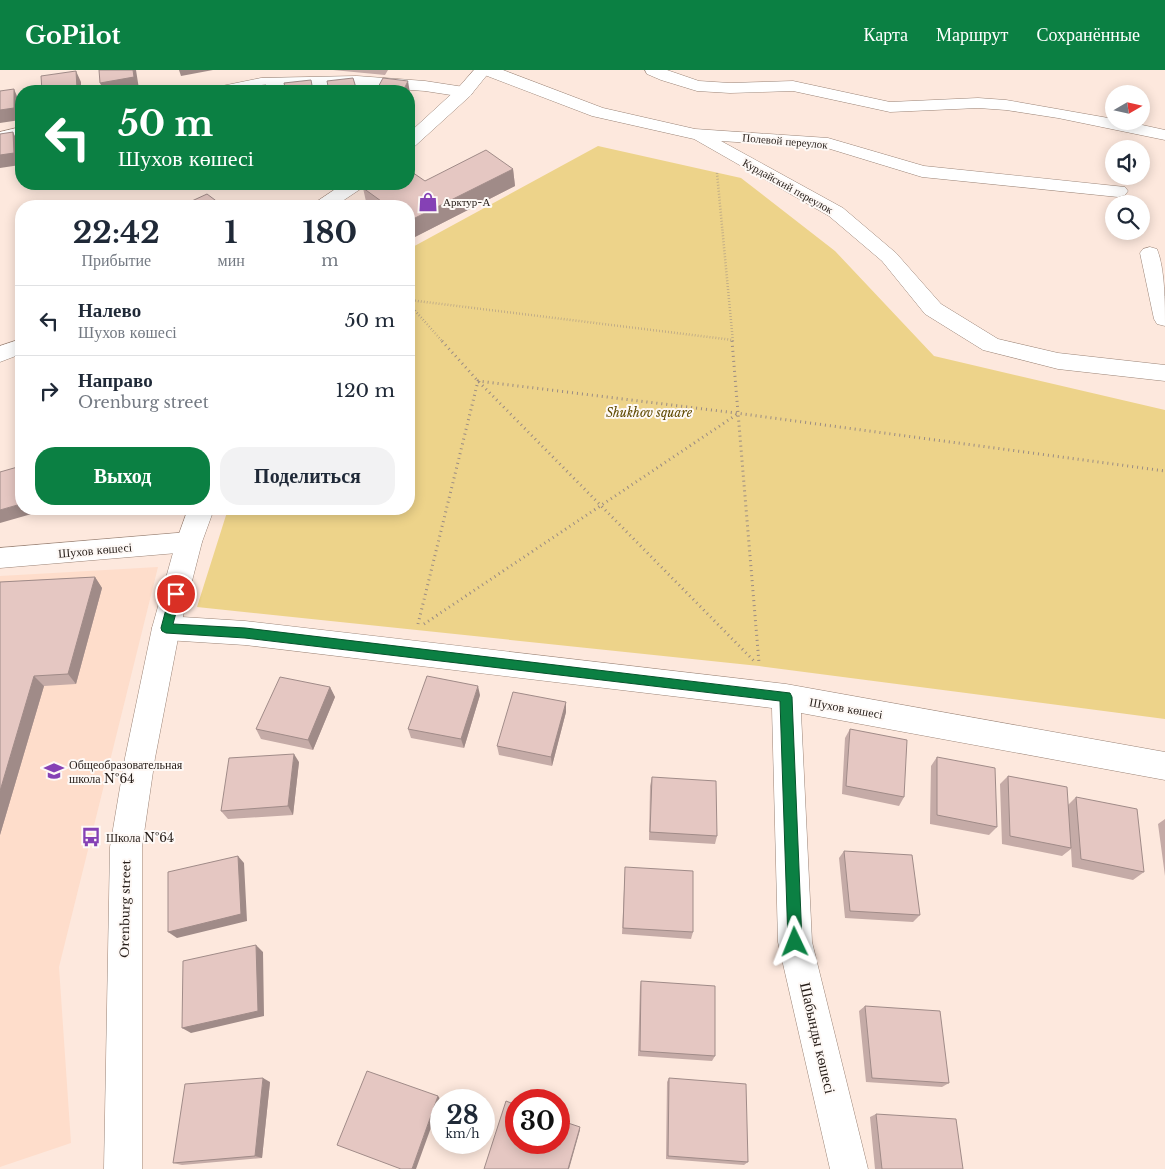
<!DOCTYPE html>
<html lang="ru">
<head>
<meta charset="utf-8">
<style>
  :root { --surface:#fff; --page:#f2f2f3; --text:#1f2937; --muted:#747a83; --line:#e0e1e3; --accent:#0b8043 }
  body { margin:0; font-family:"Libre Baskerville",serif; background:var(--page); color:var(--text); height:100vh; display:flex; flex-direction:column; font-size:19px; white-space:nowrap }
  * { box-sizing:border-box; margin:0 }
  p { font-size:16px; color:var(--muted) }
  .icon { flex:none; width:28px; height:28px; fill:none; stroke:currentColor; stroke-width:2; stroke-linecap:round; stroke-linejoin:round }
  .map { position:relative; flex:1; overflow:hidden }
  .sheet { position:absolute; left:15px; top:130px; width:400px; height:315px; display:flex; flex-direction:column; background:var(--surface); border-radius:20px; box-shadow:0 2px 12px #0003 }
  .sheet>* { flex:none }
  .guide { position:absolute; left:15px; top:15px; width:400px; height:105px; border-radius:20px; box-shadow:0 2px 12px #0003; background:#0b8043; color:#fff; overflow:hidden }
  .needle { width:32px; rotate:81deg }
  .buttons { position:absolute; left:1105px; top:15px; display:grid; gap:10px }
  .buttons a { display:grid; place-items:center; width:45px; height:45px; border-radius:50%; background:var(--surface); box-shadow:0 2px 12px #0003; font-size:25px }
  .speed { position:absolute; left:430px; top:1019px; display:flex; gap:10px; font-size:25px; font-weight:700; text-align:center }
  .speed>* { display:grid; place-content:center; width:65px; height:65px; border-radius:50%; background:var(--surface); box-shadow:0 2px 12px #0003; line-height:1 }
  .speed small { font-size:12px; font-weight:400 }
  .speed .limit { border:8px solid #d22; background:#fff; color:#111 }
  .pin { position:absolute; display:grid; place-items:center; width:42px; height:42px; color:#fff; margin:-21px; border:2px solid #fff; border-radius:50%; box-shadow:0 1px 5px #0007 }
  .me { position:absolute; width:55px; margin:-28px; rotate:358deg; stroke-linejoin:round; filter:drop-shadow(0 0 4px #0008) }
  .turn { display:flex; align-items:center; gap:18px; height:105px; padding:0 20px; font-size:22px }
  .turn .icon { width:65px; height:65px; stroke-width:2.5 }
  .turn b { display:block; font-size:35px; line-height:42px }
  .eta { display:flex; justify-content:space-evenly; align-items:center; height:85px; text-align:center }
  .eta b { font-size:30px; font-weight:800; line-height:35px }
  .button { display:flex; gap:10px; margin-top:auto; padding:10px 20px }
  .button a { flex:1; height:58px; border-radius:20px; background:var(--accent); color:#fff; font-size:20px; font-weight:800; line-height:58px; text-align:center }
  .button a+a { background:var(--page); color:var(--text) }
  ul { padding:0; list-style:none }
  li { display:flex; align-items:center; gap:15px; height:70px; padding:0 20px; border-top:1px solid var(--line) }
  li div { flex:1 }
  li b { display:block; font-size:19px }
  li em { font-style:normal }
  header { display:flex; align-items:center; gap:30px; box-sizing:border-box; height:70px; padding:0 25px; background:var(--accent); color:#fff }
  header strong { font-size:24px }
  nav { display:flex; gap:28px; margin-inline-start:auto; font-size:18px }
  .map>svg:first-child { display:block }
  .built { fill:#feddcb }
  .green { fill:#edd38a }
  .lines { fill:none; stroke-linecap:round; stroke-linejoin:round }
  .minor-casing { stroke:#9b8477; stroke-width:1 }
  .major-casing { stroke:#9b8477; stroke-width:1 }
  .path-far1 { stroke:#9a8b83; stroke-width:2.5; stroke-dasharray:0.5 2.5; stroke-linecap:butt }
  .path { stroke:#9a8b83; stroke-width:3; stroke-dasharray:1 4; stroke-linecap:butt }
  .minor { fill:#fff; fill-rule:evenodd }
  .major { fill:#fff; fill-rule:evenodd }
  .wall { fill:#c5aba7 }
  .shaded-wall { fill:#a08b88 }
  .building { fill:#e5c7c2; stroke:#a08b88 }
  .route { fill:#0b8043; stroke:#07532c }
  .labels { text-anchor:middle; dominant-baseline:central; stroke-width:4; stroke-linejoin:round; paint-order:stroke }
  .far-street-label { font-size:11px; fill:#261d18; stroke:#fef9f6 }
  .far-poi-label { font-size:11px; fill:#261d18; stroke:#fef9f6; text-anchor:start }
  .park-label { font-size:12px; font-style:italic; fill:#5f4a00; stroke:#fef9f6 }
  .street-label { font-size:12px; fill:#261d18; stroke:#fef9f6 }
  .poi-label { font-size:12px; fill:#261d18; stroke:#fef9f6; text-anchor:start }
  .near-street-label { font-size:15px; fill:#261d18; stroke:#fef9f6 }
</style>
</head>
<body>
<header>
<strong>GoPilot</strong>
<nav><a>Карта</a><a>Маршрут</a><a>Сохранённые</a></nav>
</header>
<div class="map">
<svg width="1165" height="1099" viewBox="0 0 1165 1099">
  <rect width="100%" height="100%" fill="#fde8dd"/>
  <path class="built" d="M158,497L59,897L71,1073L0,1097V506Z"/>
  <path class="green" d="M598,76L741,108L835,181L934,286L1165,340V649L759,596L197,537L228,439H409V179Z"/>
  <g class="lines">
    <defs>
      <path id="minor" d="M480,0H503L603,38L695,59L828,68L924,96L1125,117L1128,121L1125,125L1118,127L922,107L827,78L721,71L843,138L896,183L941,234L998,269L1058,283L1165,295V311L1058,299L983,280L925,244L882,191L829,146L694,69L592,46L482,4Z
        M645,0H667L699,11L730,13L793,11L890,32L978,28L1006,30L1114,49V51H1124L1165,60V70L1058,48L1006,40L978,38L890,42L793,21L730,23L697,21L661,10L647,4Z
        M357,6L425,11L464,17L470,18L473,22L470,26L464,27L425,21L357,16L214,21L217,17L261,8Z
        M21,57V67L0,72V62Z
        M1150,177L1157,179C1165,199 1165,233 1165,256L1157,254L1154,249L1140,183L1143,179Z
        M21,269V284L0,292V276Z
        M189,462L198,465L202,472L198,479L189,482L0,498V478Z
        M166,546L245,551L786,614L1165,682V710L801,643L812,872L868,1099H830L778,872L772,638L245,575L166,570L156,566L152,558L156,550Z"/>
      <path id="major" d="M474,0H491L470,26L415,76L409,77V63L458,18Z
        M343,114H365L362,118L335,136H313L316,132Z
        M188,439H214L202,472L180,558L155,688L142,777V1099H104L110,777L125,688L152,558L176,472Z"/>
    </defs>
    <use href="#minor" class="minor-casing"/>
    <use href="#major" class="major-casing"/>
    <path class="path-far1" d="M717,103L733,272
      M409,230L733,270
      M409,234L443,272"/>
    <path class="path" d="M442,271L478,311L756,593
      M732,271L759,593
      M418,554L478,311L736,343L1165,401
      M424,554L739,343"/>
    <use href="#minor" class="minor"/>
    <use href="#major" class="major"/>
  </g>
  <path class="wall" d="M333,0H388L385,5Z
    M513,99L515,116L411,169L409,167V136H367L363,118L425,111Z
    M95,507L102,518L76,614L44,616L0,765V512Z
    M330,617L335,627L313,680L261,669L256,659Z
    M480,625L464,678L411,668L408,659Z
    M566,632V642L552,696L499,685L497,676Z
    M850,659L904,727L899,736L842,724L845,668Z
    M937,687L997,757L989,765L930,754L931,696Z
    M299,692L293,745L228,749L221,741Z
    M1008,706L1068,735L1076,727L1144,802L1133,810L1072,797L1071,779L1062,786L1002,774L1000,714Z
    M652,707L717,766L715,774L649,770L650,716Z
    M1165,749V806L1158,754Z
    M844,781L920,845L913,852L845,848L839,788Z
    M625,797L693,862L691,869L622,864Z
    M641,911L715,986L712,991L638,986L640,917Z
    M865,936L949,1013L942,1017L866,1012L859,941Z
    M669,1008L748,1092L744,1095L666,1089L667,1012Z
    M270,1012L262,1088L182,1095L173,1093Z
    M876,1044L963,1099H875L870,1047Z"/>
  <path class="shaded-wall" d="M133,0H136L139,19L124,21H104L100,13Z
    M179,0H213L181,6Z
    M76,1L81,12V21H62Z
    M408,11L410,23L409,25V21H403Z
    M14,19L19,31L20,50L0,53V40Z
    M13,62L19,74L20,95L0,98V85Z
    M513,99L515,116L411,169L409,156V151Z
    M21,434V439H42V441L0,453V440Z
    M95,507L102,518L76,614L68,604Z
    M34,606L44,616L0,765V721Z
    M478,616L480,625L464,678L461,669Z
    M330,617L335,627L313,680L308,670Z
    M566,632V642L552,696L551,687Z
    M294,684L299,692L293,745L288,736Z
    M238,786L244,793L247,851L177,868L168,862Z
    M256,875L263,882L264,946L191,963L182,958Z
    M263,1008L270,1012L262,1088L255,1086Z
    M438,1026L441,1030L416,1099H412Z
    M580,1057V1060L569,1099H568Z"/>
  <path class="building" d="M99,0H133L134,7L100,13Z
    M76,1L77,19L62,21H42L41,6Z
    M353,8L357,21H329L327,11Z
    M383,8L408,11L403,21H376Z
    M311,10L313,21H286L284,13Z
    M266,15V21H239V18Z
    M14,19V38L0,40V21Z
    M13,62L14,83L0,85V64Z
    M486,80L513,99L409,151V136H388L363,118L372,114H409V100L425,111Z
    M207,124L223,136H181Z
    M21,396V434L0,440V402Z
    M95,507L68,604L34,606L0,721V512Z
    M427,606L478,616L461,669L408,659Z
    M280,607L330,617L308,670L256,659Z
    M513,622L566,632L551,687L497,676Z
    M850,659L907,670L904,727L846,716Z
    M294,684L288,736L221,741L229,688Z
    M937,687L995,698L997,757L937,745Z
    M1008,706L1067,717L1071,778L1010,766Z
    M652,707L716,711L717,766L650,762Z
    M1076,727L1137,739L1144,802L1081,789Z
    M844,781L912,785L920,845L850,841Z
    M238,786L241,844L168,862V802Z
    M625,797L693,801V862L623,858Z
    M256,875L258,941L182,958L183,891Z
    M641,911L715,916V986L640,981Z
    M865,936L940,941L949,1013L872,1008Z
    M367,1001L438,1026L412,1099H401L337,1075Z
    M263,1008L255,1086L173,1093L185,1014Z
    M669,1008L746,1014L748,1092L668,1086Z
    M506,1031L516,1035V1072H559V1050L580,1057L568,1099H484Z
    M876,1044L956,1049L963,1099H882Z"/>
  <path class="route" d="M176,519L181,524L173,554L245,558L790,623L792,627L802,872L800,877L795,879L790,877L788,872L780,631L245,568L166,563L162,561L161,558L170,524Z"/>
  <defs>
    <symbol id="shop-bare" viewBox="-9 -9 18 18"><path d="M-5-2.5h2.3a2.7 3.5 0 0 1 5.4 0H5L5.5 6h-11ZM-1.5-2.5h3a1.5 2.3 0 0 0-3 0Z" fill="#8541b5" stroke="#fef9f6" stroke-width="2.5" paint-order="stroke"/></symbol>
    <symbol id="school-bare" viewBox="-9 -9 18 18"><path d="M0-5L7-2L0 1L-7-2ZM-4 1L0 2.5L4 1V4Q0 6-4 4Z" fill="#8541b5" stroke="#fef9f6" stroke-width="2.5" paint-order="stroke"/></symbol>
    <symbol id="bus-bare" viewBox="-9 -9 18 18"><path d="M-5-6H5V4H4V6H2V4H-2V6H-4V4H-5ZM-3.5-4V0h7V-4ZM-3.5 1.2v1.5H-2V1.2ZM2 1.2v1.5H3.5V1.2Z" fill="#8541b5" stroke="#fef9f6" stroke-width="2.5" paint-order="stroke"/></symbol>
  </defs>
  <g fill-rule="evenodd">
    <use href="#shop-bare" x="414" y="118" width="28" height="28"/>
    <use href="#school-bare" x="40" y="687" width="28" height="28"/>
    <use href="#bus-bare" x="77" y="753" width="28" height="28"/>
  </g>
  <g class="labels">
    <g class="far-street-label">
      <text transform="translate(785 71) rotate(5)">Полевой переулок</text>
      <text transform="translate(788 116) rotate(29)">Курдайский переулок</text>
    </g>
    <g class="far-poi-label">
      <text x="443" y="132">Арктур-А</text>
    </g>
    <g class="park-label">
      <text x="649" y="342">Shukhov square</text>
    </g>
    <g class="street-label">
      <text transform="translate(95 480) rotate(-5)">Шухов көшесі</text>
      <text transform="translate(846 638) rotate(10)">Шухов көшесі</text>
      <text transform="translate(125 839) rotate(-89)">Orenburg street</text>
    </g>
    <g class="poi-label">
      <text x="69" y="694">Общеобразовательная<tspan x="69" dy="14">школа №64</tspan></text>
      <text x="106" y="767">Школа №64</text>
    </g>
    <g class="near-street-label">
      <text transform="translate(818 968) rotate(77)">Шабынды көшесі</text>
    </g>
  </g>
</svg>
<div class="buttons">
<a><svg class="needle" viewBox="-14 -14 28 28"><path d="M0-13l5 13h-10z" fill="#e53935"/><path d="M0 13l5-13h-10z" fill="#747a83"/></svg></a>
<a><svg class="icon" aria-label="sound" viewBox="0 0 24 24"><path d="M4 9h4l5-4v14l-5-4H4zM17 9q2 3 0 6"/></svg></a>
<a><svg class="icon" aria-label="search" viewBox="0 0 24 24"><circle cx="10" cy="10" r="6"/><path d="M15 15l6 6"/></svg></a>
</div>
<div class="speed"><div>28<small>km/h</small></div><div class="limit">30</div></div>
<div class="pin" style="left:176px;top:524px;background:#d93025"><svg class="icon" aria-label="arrive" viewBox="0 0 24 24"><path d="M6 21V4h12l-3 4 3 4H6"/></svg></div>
<svg class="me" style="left:795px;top:872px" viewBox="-20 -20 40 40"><path d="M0-17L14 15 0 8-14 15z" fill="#0b8043" stroke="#fff" stroke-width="4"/></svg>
<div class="guide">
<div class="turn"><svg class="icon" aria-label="left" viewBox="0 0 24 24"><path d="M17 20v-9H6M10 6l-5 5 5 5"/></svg><div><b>50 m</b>Шухов көшесі</div></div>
</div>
<section class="sheet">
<div class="eta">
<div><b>22:42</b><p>Прибытие</p></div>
<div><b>1</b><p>мин</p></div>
<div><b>180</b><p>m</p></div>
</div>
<ul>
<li><svg class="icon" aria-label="left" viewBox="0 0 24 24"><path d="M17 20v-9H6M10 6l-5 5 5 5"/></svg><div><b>Налево</b><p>Шухов көшесі</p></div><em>50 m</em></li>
<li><svg class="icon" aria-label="right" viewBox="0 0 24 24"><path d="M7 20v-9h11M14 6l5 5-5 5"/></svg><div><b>Направо</b><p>Orenburg street</p></div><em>120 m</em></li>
</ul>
<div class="button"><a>Выход</a><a>Поделиться</a></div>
</section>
</div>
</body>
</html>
